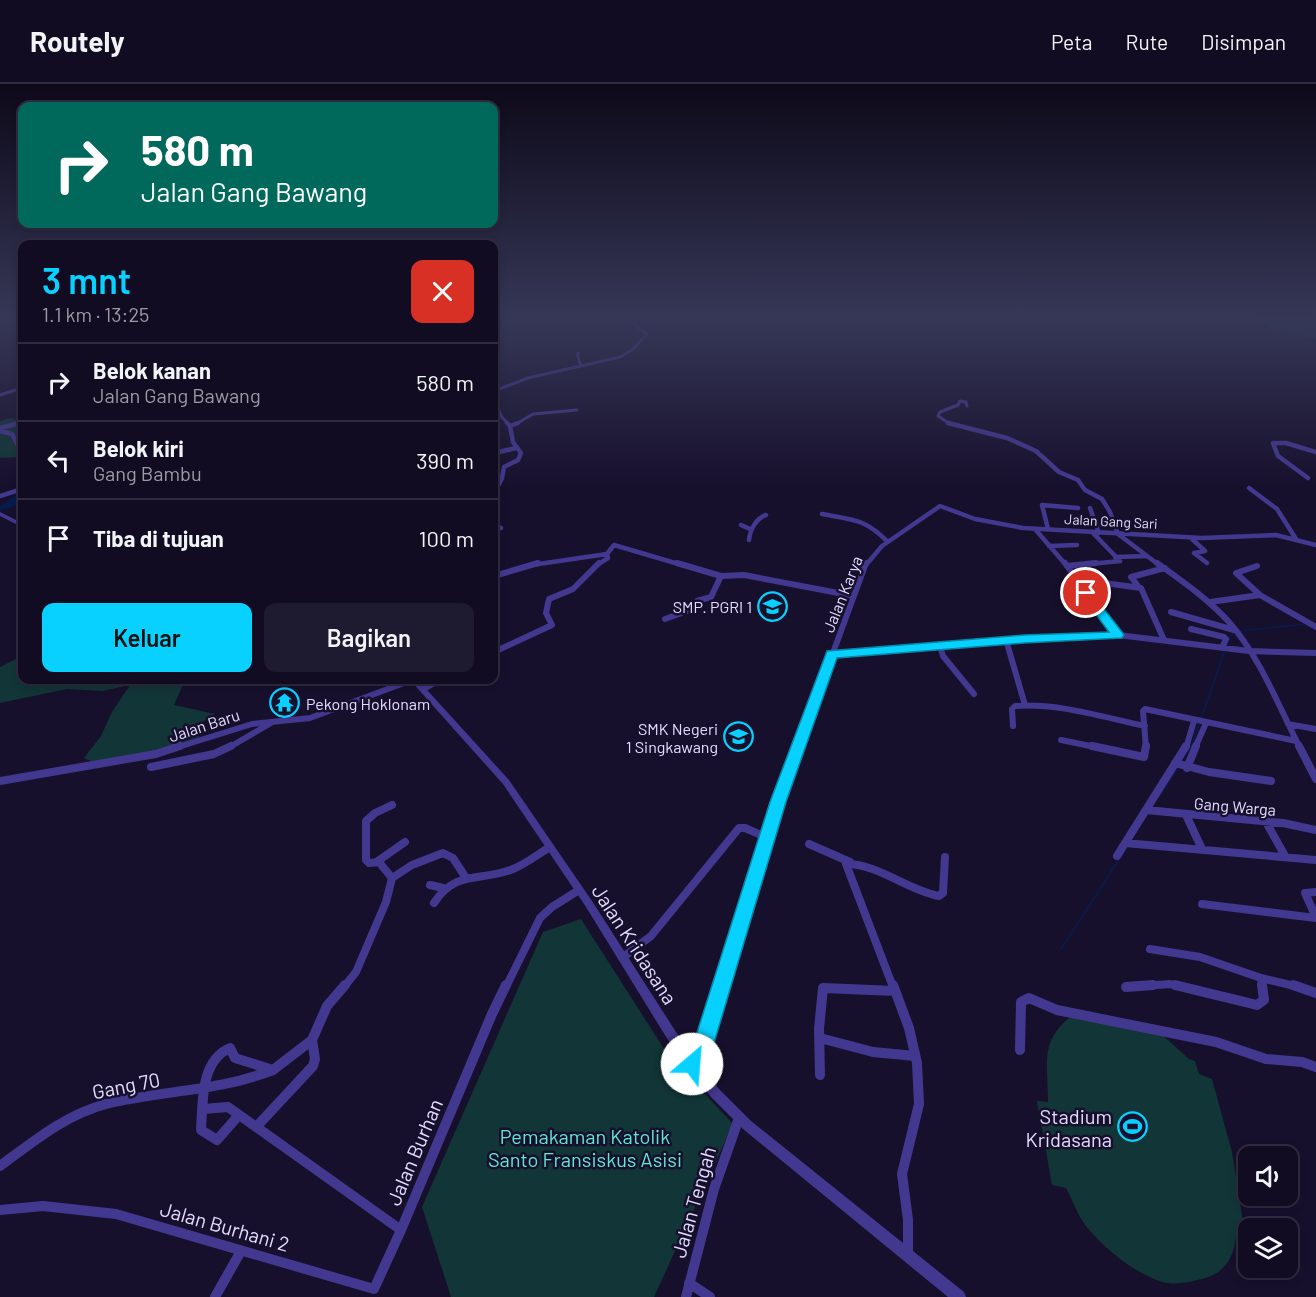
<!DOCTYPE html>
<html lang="id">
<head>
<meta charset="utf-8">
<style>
  :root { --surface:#110c22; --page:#1e1a2f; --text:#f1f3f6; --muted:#9c9ba5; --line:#302c40; --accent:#08d1ff }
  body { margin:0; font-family:Barlow,sans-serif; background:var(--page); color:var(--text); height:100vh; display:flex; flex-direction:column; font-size:22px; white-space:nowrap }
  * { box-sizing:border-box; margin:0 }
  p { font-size:20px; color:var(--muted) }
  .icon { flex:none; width:33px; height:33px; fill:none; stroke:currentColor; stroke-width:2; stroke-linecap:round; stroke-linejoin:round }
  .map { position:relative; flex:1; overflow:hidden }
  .side { position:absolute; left:18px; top:156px; width:480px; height:444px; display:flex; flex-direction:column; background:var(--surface); border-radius:12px; box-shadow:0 3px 9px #0003,0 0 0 2px var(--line) }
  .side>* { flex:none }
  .hud { position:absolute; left:18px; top:18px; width:480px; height:126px; border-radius:12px; box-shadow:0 3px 9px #0003,0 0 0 2px var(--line); background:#00695c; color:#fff; overflow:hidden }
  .buttons { position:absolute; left:1238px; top:1062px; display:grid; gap:12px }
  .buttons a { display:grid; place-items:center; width:60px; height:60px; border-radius:12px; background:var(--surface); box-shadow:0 3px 9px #0003,0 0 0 2px var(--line); font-size:30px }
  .pin { position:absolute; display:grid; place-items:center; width:51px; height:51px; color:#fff; margin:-26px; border:3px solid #fff; border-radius:50%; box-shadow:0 2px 6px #0007 }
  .me { position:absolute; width:66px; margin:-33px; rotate:27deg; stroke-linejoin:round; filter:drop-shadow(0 0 4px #0008) }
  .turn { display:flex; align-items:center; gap:21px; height:126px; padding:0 24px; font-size:27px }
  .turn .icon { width:78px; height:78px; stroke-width:2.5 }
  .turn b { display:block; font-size:42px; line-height:51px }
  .round { display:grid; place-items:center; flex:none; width:63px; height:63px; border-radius:12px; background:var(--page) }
  .head { display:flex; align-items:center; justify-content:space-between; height:102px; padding:0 24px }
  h1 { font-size:36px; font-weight:600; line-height:45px; color:var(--accent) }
  .action { display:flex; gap:12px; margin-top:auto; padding:12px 24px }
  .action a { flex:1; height:69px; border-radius:12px; background:var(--accent); color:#111; font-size:24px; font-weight:600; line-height:69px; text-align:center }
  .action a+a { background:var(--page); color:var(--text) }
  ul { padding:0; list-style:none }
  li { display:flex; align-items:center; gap:18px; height:78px; padding:0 24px; border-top:2px solid var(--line) }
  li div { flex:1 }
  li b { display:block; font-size:22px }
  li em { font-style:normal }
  header { display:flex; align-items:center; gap:36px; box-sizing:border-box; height:84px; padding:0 30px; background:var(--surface); border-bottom:2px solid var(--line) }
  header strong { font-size:28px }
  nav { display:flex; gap:33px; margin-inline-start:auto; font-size:21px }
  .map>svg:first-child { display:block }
  .green { fill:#123537 }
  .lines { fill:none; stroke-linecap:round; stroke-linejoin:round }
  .stream { stroke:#071b4e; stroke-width:1.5 }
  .river { fill:#071b4e; fill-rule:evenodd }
  .minor-far4 { stroke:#43388f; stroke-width:3 }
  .minor-far3 { stroke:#43388f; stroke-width:4.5 }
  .minor-far2 { stroke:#43388f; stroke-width:6 }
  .minor-far1 { stroke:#43388f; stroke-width:8 }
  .minor { stroke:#43388f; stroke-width:10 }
  .tertiary { fill:#43388f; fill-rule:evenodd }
  .route { fill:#08d1ff; stroke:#0588a6; stroke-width:1.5 }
  .labels { text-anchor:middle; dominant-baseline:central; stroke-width:5; stroke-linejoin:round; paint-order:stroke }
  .far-street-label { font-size:14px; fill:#e3dcff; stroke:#17102d }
  .street-label { font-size:16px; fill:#e3dcff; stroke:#17102d }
  .poi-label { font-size:16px; fill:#e3dcff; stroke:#17102d; text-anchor:end }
  .near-street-label { font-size:20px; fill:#e3dcff; stroke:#17102d }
  .near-poi-label { font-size:20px; fill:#e3dcff; stroke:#17102d; text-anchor:end }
  .near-park-label { font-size:20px; fill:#5ee8d2; stroke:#17102d }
</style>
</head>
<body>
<header>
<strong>Routely</strong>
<nav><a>Peta</a><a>Rute</a><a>Disimpan</a></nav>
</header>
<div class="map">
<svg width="1316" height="1213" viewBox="0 0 1316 1213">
  <rect width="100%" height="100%" fill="#17102d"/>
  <path class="green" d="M1247,232H1316V255L1275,246Z
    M10,334L22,337V387L21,373L0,374V337Z
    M22,572V596H185L174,621L215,630L193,644L200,653L154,668L93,678L84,674L101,652L112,628L130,601L103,607L67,605L0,619V583Z
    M581,835L666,968L733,1040L654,1213H451L422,1123L543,848Z
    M1073,931L1160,949L1189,975L1195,977L1199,990L1212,995L1232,1068L1245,1151L1236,1149C1236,1168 1227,1187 1208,1193C1195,1197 1177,1202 1163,1198C1134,1190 1095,1158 1080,1133C1075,1124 1071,1113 1066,1104L1052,1101L1037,1017L1048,1018C1048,979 1039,956 1073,931Z"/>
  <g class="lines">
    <path class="stream" d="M1240,547L1304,540
      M1227,561L1233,549
      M1201,635L1225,566
      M1181,678L1193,658L1200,639
      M1160,711L1179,682
      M1131,756L1143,737
      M1061,865L1126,765"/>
    <path class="river" d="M22,408V413L19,414L16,421L0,427V422C10,417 12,411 22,408Z"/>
    <path class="minor-far4" d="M579,269L577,270L581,282
      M494,307L528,294L620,273L632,266L647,250L634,241L635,237L629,232
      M0,311L22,304
      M494,314L501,332L508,340
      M14,340L22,338
      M516,340L533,330L577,326
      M950,340L938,332L940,328L958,321L960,317L966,318L967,322"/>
    <path class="minor-far3" d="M948,339L1007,354L1036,367L1059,388L1078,396L1085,406L1102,415L1110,428L1118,450L1159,481
      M510,342L518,339
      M0,344L19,339
      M0,347L12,350L22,369
      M494,369L516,364
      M1308,394L1278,372L1273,359H1286L1316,368
      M1249,404L1277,425L1296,455
      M494,410L502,394L504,383L518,376L521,369L513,358L510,342L507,339
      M0,412L22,405
      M1090,424L1099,449
      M822,430C853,436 864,434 888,458
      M494,441L501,444
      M741,441L750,445
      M1035,445L1066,481
      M1048,445L1042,421L1078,424
      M1093,449L1120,477
      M1191,454L1205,467L1194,469L1207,479
      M749,456C750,446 756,434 766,431
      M1049,462L1077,461
      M1115,473L1147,472
      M532,481L607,470L614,461L682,481
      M597,481L608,474L607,470
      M866,481L882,462L940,422L975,435L1023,444L1202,454L1276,451L1316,461
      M1080,481L1120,477"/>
    <path class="minor-far2" d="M677,479L721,492L744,491L854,512
      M1065,479L1118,551
      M1157,479C1182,497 1208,515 1229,538C1260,573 1279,623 1300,664
      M1067,482L1096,479
      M1257,482L1236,489L1260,511
      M494,492L538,479
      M1104,499L1141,504L1164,556
      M1138,502L1131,493L1165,484
      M1210,518L1260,511L1316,543
      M1171,528L1234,546
      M665,535L687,527L697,517L711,513L721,492
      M1191,545L1224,553L1226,555L1222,564
      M1006,556L1025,621
      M940,562L943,572L974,610
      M494,568L552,541L546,529L549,515L573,505L599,479
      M832,570L1024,555L1118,551L1249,567L1316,569
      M423,605L440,596
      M1288,640L1316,645
      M1013,642L1012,625L1015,622C1059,619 1102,633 1145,642
      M1061,656L1100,664
      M175,664L252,640L310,634L412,596
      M228,664L271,639
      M798,664L866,479
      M1146,664L1143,627L1145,625L1296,657
      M1186,664L1194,637
      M1195,664L1206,639"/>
    <path class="minor-far1" d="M1092,662L1144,673L1146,662
      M1299,662L1316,695
      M1175,679L1209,688L1271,697
      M151,683L214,670L231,662
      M1187,684L1196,662
      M0,697L156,670L180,662
      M1146,726L1283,739L1316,746
      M1186,731L1202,765
      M1266,738L1285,772
      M1125,759L1316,776
      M809,760L850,778
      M1117,772L1186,662
      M378,777L405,758
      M392,794L412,781L443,769L453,774L466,794
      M430,801L443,804
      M1316,808L1305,809L1316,833
      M434,819C456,785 481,798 513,785C526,780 538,770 550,763
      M1202,820L1316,834
      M1150,865L1200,873L1261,894L1299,903
      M622,874L651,852L739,744H745L768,754
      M1261,894L1262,903
      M344,903L356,888L386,818L392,794L379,778L369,779L366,776V737L375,729L392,721
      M506,903L540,834L552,823L579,806
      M721,903L778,718L799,662
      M893,903L846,780C879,780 907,806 939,812L943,809L945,773
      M1131,903L1170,900L1181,903"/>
    <path class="minor" d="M893,901L909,944L917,979L919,1020L902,1090L908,1136V1171
      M1175,901L1257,921L1264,916L1262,901
      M1293,901L1316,909
      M1126,903L1153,901
      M820,954L873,968L915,972
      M312,956L327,922L345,901
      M1020,966L1021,918L1029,914L1057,926L1216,958L1266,975L1302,978L1316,983
      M692,980L704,959L722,901
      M820,991L819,945L823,904L895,907
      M203,1025L228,1023L401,1146L492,930L506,901
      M239,1031L217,1056L201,1046C203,1018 200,977 230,964L235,974L273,986L312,956L315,975L313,982L257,1042
      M0,1082C34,1057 65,1031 106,1020C163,1006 217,1008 273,986
      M0,1126L43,1122L116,1130L374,1205L401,1146
      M689,1199L710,1213
      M215,1213L241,1167
      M686,1213L714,1105L739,1034"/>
    <path class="tertiary" d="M0,428L22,439V443L0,432Z
      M410,596H418L509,696L592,817L676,948L719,1005L751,1037L964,1208L966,1213H948L743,1045L711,1013L668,956L586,823L503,700Z"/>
  </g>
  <linearGradient id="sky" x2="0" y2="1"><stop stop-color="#0d0919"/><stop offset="0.58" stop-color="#363757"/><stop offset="1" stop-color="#363757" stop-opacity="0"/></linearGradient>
  <rect width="1316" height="402" fill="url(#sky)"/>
  <path class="route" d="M1086,506L1090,507L1122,548L1124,551L1122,554L1024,559L837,574L786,718L714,959L699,987L692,990L685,987L682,980L695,955L770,718L827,567L1024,551L1109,548L1080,509Z"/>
  <defs>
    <symbol id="school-ring" viewBox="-11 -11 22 22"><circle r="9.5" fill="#17102d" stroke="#08d1ff" stroke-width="1.5"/><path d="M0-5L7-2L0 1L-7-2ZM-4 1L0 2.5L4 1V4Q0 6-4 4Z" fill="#08d1ff"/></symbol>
    <symbol id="temple-ring" viewBox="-11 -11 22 22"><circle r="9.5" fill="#17102d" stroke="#08d1ff" stroke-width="1.5"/><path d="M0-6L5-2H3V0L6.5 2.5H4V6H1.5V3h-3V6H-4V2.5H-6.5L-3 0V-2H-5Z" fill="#08d1ff"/></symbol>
    <symbol id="stadium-ring" viewBox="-11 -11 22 22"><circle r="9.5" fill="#17102d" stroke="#08d1ff" stroke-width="1.5"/><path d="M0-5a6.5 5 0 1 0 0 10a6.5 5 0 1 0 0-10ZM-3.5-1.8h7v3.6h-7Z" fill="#08d1ff"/></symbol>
  </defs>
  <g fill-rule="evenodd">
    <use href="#school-ring" x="756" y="506" width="33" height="33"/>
    <use href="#temple-ring" x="268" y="602" width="33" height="33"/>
    <use href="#school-ring" x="722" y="636" width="33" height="33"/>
    <use href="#stadium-ring" x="1116" y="1026" width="33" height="33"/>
  </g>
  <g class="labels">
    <g class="far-street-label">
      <text transform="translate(1111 437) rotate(3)">Jalan Gang Sari</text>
    </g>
    <g class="street-label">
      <text transform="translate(842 510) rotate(-68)">Jalan Karya</text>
      <text transform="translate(204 641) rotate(-18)">Jalan Baru</text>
      <text transform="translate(1235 722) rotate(5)">Gang Warga</text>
    </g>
    <g class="poi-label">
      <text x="752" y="522">SMP. PGRI 1</text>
      <text x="306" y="619" text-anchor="start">Pekong Hoklonam</text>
      <text x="718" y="644">SMK Negeri<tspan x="718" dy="18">1 Singkawang</tspan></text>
    </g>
    <g class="near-street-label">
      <text transform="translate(635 860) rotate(57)">Jalan Kridasana</text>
      <text transform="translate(126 1001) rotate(-11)">Gang 70</text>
      <text transform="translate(414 1068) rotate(-67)">Jalan Burhan</text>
      <text transform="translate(693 1118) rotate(-74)">Jalan Tengah</text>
      <text transform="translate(225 1142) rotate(16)">Jalan Burhani 2</text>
    </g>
    <g class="near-poi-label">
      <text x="1112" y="1032">Stadium<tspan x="1112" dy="23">Kridasana</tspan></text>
    </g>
    <g class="near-park-label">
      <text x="585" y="1052">Pemakaman Katolik<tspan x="585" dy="23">Santo Fransiskus Asisi</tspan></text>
    </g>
  </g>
</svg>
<div class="buttons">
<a><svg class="icon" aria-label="sound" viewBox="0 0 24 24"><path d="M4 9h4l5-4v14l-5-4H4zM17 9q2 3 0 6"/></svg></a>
<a><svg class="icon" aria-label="layers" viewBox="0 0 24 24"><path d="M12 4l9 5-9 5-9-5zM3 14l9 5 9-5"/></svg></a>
</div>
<div class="pin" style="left:1086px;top:509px;background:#d93025"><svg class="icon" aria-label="arrive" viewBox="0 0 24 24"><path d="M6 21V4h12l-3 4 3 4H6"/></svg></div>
<svg class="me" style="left:692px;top:980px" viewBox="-20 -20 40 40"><circle r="19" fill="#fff"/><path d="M0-13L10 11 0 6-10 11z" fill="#08d1ff"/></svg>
<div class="hud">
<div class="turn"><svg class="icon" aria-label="right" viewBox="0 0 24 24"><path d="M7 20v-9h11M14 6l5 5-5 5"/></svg><div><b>580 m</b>Jalan Gang Bawang</div></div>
</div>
<section class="side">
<div class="head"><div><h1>3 mnt</h1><p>1.1 km · 13:25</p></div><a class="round" style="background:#d93025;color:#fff"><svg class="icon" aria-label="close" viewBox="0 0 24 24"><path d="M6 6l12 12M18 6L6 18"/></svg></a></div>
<ul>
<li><svg class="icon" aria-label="right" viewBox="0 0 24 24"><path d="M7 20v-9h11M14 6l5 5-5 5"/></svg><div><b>Belok kanan</b><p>Jalan Gang Bawang</p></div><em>580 m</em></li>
<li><svg class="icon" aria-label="left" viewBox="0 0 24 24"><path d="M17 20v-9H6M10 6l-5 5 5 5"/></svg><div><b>Belok kiri</b><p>Gang Bambu</p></div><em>390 m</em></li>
<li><svg class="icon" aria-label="arrive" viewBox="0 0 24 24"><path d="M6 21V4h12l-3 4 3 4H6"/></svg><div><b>Tiba di tujuan</b></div><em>100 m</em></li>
</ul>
<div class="action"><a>Keluar</a><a>Bagikan</a></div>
</section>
</div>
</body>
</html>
